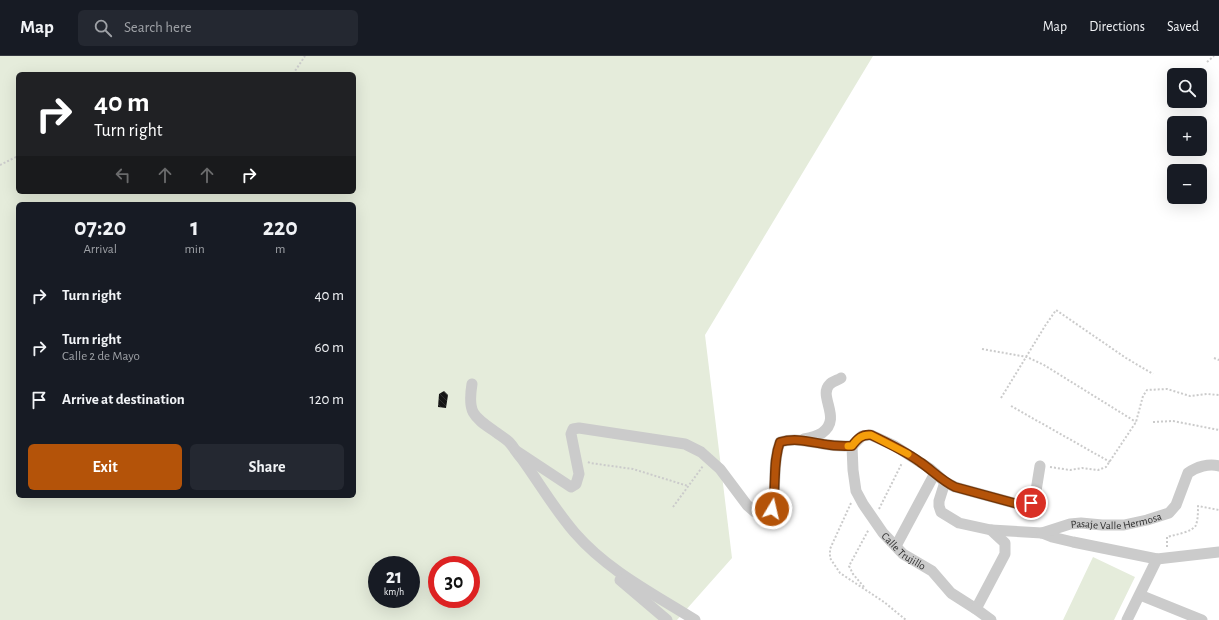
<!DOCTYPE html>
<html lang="en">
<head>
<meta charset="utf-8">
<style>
  :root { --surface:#171b24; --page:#242831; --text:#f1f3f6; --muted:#9ea1a6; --line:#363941; --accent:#b45309 }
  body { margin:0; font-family:"Alegreya Sans",sans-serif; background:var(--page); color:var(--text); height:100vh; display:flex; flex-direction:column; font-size:15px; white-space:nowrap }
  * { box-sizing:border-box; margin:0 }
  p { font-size:13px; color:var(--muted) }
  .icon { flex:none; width:22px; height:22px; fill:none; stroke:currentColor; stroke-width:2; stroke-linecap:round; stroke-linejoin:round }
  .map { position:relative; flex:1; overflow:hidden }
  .side { position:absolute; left:16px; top:146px; width:340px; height:296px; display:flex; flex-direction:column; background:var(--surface); border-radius:6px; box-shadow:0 4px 16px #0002 }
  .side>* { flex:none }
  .top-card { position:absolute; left:16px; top:16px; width:340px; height:122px; border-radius:6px; box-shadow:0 4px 16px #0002; background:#202124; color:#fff; overflow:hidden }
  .fabs { position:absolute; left:1167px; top:12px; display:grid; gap:8px }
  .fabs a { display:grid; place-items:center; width:40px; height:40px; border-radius:6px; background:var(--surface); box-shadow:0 4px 16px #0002; font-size:20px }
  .speed { position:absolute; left:368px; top:500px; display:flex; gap:8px; font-size:20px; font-weight:700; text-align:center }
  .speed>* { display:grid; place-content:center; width:52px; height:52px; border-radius:50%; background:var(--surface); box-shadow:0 4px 16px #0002; line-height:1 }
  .speed small { font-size:10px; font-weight:400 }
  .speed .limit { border:6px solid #d22; background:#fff; color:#111 }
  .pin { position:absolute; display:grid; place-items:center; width:34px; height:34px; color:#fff; margin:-17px; border:2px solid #fff; border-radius:50%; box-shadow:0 1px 4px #0007 }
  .me { position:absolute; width:44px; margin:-22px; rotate:9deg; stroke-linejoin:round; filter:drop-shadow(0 0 3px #0008) }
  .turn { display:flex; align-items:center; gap:14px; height:84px; padding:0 12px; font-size:18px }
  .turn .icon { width:52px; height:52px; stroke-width:2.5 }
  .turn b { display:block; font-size:28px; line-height:34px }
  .lanes { display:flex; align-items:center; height:38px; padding:0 12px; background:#0003; justify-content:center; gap:20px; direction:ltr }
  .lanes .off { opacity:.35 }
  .eta { display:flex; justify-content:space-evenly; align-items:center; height:68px; text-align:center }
  .eta b { font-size:24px; font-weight:700; line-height:28px }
  .button { display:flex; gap:8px; margin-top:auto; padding:8px 12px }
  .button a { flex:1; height:46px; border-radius:6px; background:var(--accent); color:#fff; font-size:16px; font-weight:700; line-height:46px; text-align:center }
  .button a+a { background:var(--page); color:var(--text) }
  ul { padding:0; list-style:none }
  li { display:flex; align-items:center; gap:12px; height:52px; padding:0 12px }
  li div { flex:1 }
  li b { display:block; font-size:15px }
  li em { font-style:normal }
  header { display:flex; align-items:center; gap:24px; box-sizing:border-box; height:56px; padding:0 20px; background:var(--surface); border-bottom:1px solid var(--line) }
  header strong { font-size:19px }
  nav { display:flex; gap:22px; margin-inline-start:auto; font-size:14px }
  .search { width:280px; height:36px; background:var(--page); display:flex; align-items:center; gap:10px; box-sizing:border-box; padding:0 14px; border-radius:6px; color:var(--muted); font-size:15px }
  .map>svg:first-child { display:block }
  .green { fill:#e5ecdb; fill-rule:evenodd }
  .building { fill:url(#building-back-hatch) }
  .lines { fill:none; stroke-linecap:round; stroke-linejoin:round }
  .path { stroke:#cbcbcb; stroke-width:2; stroke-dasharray:2 2; stroke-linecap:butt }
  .street { stroke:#cbcbcb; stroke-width:11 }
  .route-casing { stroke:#753606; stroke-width:10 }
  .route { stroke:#b45309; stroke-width:7 }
  .slow { stroke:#f59e0b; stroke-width:7 }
  .labels { text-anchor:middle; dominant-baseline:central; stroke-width:4; stroke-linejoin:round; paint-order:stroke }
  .street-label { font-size:11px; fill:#2e2e2e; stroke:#fff }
</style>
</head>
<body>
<header>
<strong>Map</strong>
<div class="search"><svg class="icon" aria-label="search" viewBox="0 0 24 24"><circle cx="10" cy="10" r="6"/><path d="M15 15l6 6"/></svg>Search here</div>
<nav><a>Map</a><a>Directions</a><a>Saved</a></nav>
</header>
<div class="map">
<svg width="1219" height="564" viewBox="0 0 1219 564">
  <defs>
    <pattern id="building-back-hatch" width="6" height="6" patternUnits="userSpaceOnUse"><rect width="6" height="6" fill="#151515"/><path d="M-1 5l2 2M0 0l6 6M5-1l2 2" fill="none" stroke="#2f2f2f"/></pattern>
  </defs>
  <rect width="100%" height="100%" fill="#fff"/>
  <path class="green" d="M0,0H873L705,279L732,502L677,564H0ZM18,18H354V136H18ZM18,148H354V440H18ZM377,509H411V543H377ZM437,509H471V543H437Z
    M1093,501L1135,521L1114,564H1063Z"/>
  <path class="building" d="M444,335L448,339L446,352L438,351L439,338Z"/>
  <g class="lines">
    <path class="path" d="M1207,6L1214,0
      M293,18L305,0
      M0,109L18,100
      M982,293L1027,301L1044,309L1136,366
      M1214,302L1219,304
      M1001,342L1045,270L1056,254L1126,302L1153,318
      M1011,350L1110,406
      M1153,366L1173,365L1219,374
      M588,406L590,407L633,413L688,430
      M1050,411L1070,414L1082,412L1098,414L1106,411L1136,366L1143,340L1147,334L1167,333L1190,340L1207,338L1219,339
      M851,447L830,493V502L840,517L884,546L906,564
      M673,451L703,410
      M879,453L902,407
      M1167,491V481C1174,479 1193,476 1196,469C1198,463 1198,456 1198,450L1219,454
      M864,531L853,518L849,510L869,473"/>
    <g class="street">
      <path d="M472,328C467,358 474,361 497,377C501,380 506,383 509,386C514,391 517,398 522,403C540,428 555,454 575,477C608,515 654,538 695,564"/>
      <path d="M804,383C809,382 817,380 822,377C843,362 817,340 830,328C833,325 838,324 841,322"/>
      <path id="s1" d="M852,390L853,414L856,435L863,448L883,477L903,498L932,515L951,537L976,553L991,564"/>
      <path d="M515,394L571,431L576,428L579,418L571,378L573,373L579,372L685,388L701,396L720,413L747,449L755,456L765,458L772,453C777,431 772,407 780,386C798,381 812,387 830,389C837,390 845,390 852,390L862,380L871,379L895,390L929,412L945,426L955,431L1025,450L1031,447L1035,441L1040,410"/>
      <path d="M945,426L939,445V450L941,456L959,467L991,474L1042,477L1052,481L1073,486L1157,503L1219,496"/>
      <path id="s2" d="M1042,477L1070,468L1081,467L1102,469H1124L1147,464L1169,457L1176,449L1188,417C1196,411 1209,407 1219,410"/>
      <path d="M896,490L935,417"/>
      <path d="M620,524L667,564"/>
      <path d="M1140,539L1202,564"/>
      <path d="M976,553L1005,498V487L991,474"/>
      <path d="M1127,564L1157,503"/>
    </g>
  </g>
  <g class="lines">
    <defs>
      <path id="route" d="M772,453C777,431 772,407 780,386C798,381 812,387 830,389C837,390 845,390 852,390C857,383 862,378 871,379C888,387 905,395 920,406C932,414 942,425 955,431L1025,450L1031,447"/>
    </defs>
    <use href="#route" class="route-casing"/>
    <use href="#route" class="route"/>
    <path class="slow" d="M848,390H852C857,383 862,378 871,379L908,398"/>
  </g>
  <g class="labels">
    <g class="street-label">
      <text stroke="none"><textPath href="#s2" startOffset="76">Pasaje Valle Hermosa</textPath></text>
      <text stroke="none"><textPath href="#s1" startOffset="123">Calle Trujillo</textPath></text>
    </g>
  </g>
</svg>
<div class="fabs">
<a><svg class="icon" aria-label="search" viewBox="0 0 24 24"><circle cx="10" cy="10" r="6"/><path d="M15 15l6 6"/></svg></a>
<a>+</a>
<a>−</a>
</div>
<div class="speed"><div>21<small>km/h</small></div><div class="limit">30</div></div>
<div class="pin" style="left:1031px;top:447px;background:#d93025"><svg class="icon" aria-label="arrive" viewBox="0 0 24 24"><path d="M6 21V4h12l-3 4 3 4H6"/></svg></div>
<svg class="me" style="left:772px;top:453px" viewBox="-20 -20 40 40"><circle r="17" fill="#b45309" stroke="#fff" stroke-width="3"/><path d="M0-11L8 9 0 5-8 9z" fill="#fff"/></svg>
<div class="top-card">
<div class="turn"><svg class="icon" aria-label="right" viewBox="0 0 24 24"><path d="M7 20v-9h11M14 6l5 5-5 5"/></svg><div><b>40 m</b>Turn right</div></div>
<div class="lanes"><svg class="icon off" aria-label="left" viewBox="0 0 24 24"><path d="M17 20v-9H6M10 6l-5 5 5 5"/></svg><svg class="icon off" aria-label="ahead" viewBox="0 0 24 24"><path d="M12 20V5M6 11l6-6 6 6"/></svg><svg class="icon off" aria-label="ahead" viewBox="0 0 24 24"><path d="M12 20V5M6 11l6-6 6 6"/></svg><svg class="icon" aria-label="right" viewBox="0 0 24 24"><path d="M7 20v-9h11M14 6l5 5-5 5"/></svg></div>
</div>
<section class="side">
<div class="eta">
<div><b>07:20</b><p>Arrival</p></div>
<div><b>1</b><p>min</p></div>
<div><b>220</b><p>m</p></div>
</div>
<ul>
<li><svg class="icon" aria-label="right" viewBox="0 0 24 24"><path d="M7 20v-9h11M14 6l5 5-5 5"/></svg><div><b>Turn right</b></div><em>40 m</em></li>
<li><svg class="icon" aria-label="right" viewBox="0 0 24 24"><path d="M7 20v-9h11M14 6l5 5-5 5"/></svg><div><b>Turn right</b><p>Calle 2 de Mayo</p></div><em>60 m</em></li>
<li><svg class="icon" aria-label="arrive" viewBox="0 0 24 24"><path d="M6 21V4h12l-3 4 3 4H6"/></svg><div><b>Arrive at destination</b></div><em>120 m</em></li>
</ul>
<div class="button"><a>Exit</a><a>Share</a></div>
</section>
</div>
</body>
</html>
